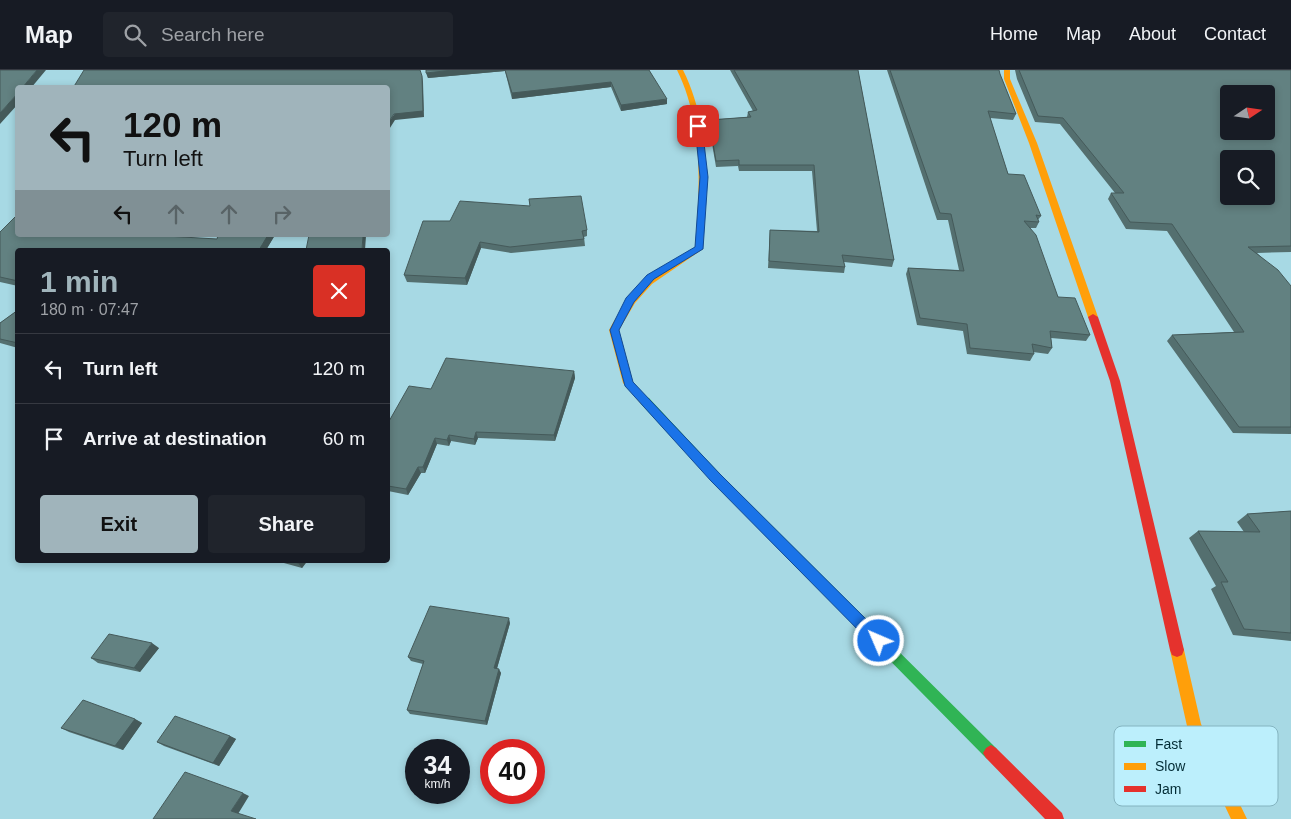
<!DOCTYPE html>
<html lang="en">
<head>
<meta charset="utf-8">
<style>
  :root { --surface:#171b24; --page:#20242c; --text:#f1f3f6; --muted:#9ea1a6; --line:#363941; --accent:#a0b4bb }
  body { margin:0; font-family:Helvetica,sans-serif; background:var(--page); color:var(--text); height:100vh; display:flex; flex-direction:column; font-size:19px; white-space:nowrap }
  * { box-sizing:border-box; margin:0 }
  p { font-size:16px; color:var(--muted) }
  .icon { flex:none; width:28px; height:28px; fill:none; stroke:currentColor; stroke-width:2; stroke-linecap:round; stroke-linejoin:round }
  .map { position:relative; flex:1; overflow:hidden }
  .panel { position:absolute; left:15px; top:178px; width:375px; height:315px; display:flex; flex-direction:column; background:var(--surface); border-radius:5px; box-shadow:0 2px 8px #0003 }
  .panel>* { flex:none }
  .guide { position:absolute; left:15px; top:15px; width:375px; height:152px; border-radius:5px; box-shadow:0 2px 8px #0003; background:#a0b4bb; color:#111; overflow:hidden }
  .needle { width:32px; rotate:77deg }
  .fabs { position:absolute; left:1220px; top:15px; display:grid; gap:10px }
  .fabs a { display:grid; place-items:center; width:55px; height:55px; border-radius:5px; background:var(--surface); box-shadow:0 2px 8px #0003; font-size:25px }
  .speed { position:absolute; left:405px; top:669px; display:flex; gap:10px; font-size:25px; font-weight:700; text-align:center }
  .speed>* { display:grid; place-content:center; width:65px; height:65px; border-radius:50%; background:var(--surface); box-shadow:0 2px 8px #0003; line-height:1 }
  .speed small { font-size:12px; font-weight:400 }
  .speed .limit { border:8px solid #d22; background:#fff; color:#111 }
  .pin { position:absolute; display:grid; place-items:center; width:42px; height:42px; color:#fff; margin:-21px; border-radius:10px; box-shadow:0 2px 8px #0006 }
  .me { position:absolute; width:55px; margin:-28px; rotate:315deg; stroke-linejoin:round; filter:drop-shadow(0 0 4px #0008) }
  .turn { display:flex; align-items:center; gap:18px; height:105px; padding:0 25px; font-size:22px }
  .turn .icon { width:65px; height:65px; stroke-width:2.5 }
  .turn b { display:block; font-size:35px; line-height:42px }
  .lanes { display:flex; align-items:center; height:48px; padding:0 25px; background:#0003; justify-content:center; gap:25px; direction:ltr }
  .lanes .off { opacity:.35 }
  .round { display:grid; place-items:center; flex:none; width:52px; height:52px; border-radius:5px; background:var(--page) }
  .overview { display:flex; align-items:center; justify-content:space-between; height:85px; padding:0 25px }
  h1 { font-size:30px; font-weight:800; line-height:38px; color:var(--accent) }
  .action { display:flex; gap:10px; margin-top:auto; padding:10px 25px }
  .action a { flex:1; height:58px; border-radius:5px; background:var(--accent); color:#111; font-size:20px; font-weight:800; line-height:58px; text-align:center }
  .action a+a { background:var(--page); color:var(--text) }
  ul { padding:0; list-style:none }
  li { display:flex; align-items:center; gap:15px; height:70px; padding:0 25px; border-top:1px solid var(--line) }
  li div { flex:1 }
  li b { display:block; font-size:19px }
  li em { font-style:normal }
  header { display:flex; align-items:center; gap:30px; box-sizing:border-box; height:70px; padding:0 25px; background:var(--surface); border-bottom:1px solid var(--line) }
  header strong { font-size:24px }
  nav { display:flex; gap:28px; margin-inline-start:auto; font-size:18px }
  .search { width:350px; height:45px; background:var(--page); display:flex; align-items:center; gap:12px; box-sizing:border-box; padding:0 18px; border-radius:5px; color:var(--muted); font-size:19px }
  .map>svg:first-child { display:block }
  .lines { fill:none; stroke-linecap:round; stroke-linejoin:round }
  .fast { fill:#30b455; fill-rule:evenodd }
  .slow { fill:#ff9f0a; fill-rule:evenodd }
  .jam { fill:#e5322d; fill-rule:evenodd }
  .wall { fill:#546f6f }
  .shaded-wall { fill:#455a5a }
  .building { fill:#628181; stroke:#455a5a; fill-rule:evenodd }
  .route { fill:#1a73e8; stroke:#114b97 }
  .key { fill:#bceffc; stroke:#84b4c0; stroke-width:1 }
  .key-label { font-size:14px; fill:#022b34 }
</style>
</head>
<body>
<header>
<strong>Map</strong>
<div class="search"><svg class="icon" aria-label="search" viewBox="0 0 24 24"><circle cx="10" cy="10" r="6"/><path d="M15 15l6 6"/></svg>Search here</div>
<nav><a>Home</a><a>Map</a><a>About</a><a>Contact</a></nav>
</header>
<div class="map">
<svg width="1291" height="749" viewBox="0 0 1291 749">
  <rect width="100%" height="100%" fill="#a7d9e4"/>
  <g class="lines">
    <path class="fast" d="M645,327L649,328L720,404L996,678L999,683L996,688L991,691L986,688L712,410L641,334L640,331L641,328Z"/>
    <path class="slow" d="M677,0H683C711,56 707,119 703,179L652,214L635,233L619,260L633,312L650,331L645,335L641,334L623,313L609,260C634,215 651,203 695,178C700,118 704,55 677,0Z
      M1004,0H1010V9L1037,73L1098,247L1096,249H1090L1088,247L1029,73L1004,9Z
      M1177,573L1182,575L1184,580L1201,654L1247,749H1231L1187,656L1170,580L1172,575Z"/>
    <path class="jam" d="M1093,244L1098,247L1120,311L1184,580L1182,585L1177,587L1172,585L1170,580L1110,311L1088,247Z
      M991,675L996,678L1062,743L1064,749H1045L986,688L983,683L986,678Z"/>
  </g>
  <path class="wall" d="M426,0H649L667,34L621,41L611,17L512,29L505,1L428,8Z
    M730,0H858L894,190L892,197L844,192L845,197L844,203L768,198L770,160L817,161L812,101H739L738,96L716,97L709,56V50L747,47L748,42L753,41Z
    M887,0H999L1000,4L1016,44L1013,50L990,48L1008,104L1041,146L1038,150L1039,152L1036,158H1030L1058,227L1090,265L1086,271L1051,268L1052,278L1048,284L1033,282L1034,284L1030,291L967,284L963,261L917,255L906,204L908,198L959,200L948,150H937Z
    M1015,0H1291V182L1257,183L1291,216V364L1233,363L1167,271L1172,265L1234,262L1167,161L1126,159L1108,129L1111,123H1115L1060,54L1035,52L1017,9Z
    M529,129L587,160V166L584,167L585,176L511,183L481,178L467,215L407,212L404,205L450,151L530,136Z
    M0,162L154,166L217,169L218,165H275L266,180H18V216L0,212Z
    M18,240V278L0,273V253Z
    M574,301L575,308L555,371L478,368L475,375L451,371L449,376L437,374L425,403H421L408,425L388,421V353L431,319Z
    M1291,441V571L1233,565L1211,519L1216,516L1189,468L1198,461L1244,462L1237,452L1247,444Z
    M273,490H308L302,498Z
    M510,553L497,598L501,603L487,655L410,644L407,640L423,594L411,591L408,587Z
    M159,578L140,602L98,593L91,588Z
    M135,649L142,653L123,680L69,662L61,658Z
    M230,666L236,669L219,696L164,676L157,672Z"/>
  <path class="shaded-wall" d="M37,0H46L31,18H22Z
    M453,0H505V1L428,8L426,3Z
    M422,6L423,12L424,47L395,50L388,61V53Z
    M611,12V17L512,29V23Z
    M18,23V34L0,54V43Z
    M667,29V34L621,41V35Z
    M268,165H275L266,180H259Z
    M363,165L366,166L365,180H362Z
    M480,172L481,178L467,215L465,208Z
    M574,301L575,308L555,371L554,365Z
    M476,362L478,368L475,375L474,369Z
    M449,365L451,371L449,376L447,370Z
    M435,368L437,374L425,403L423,397Z
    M418,397L421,403L408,425L406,419Z
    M300,490H308L302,498L298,493Z
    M509,548L510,553L496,602L494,598Z
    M152,573L159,578L140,602L134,598Z
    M499,599L501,603L487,655L485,651Z
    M135,649L142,653L123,680L115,676Z
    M230,666L236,669L219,696L213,693Z
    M243,723L249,726L238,744L231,741Z"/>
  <path class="building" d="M0,0H37L22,18H18V23L0,43Z
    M84,0H420L422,6L423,41L394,44L388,53V18H73Z
    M426,0H453L426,3Z
    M505,0H649L667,29L621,35L611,12L512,23Z
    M734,0H858L894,190L842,185L845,197L769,191L770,160L819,162L814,95H739V90L716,91L709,50L751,47L748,42L757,40Z
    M890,0H999L1000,4L1016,44L988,41L1008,104L1024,105L1041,146L1036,145L1039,152L1024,151L1036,165L1058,227L1075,228L1090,265L1050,261L1052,278L1032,274L1034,284L970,278L967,254L920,248L908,198L964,201L951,144L940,143Z
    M1019,0H1291V176L1248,177L1278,200L1291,216V357H1239L1172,265L1244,262L1172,154L1130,152L1111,123H1124L1063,48L1038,46ZM1229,24H1266V61H1229ZM1229,89H1266V126H1229Z
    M581,126L587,160L582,161L584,169L510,177L480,172L465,208L404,205L423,151H450L460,131L530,136L529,129Z
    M18,144V165H148L217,169L218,165H268L259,180H18V211L0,207V162Z
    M309,165H363L362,180H306Z
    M18,240V273L0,269V253Z
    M446,288L574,301L554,365L476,362L474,369L449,365L447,370L435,368L423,397H418L406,419L388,416V353L409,316L431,319Z
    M1291,441V563L1244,559L1221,512H1228L1198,461L1260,462L1247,444Z
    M287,490H300L298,493Z
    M430,536L509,548L494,598L499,599L485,651L407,640L424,591L408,587Z
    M109,564L152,573L134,598L91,588Z
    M83,630L135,649L115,676L61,658Z
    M175,646L230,666L213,693L157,672Z
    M185,702L243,723L231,741L256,749H153Z"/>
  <path class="route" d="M698,54L702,56L708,107L703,179L654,209L634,232L619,260L633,312L720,404L884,567L886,571L884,576L879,578L874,576L711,411L625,316L610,260L626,228L647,205L695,177L700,107L695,56Z"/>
  <rect x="1114" y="656" width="164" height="80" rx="8" class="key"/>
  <rect x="1124" y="671" width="22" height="6" fill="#30b455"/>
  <rect x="1124" y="693" width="22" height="7" fill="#ff9f0a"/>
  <rect x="1124" y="716" width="22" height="6" fill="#e5322d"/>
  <g class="key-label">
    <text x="1155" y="679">Fast</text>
    <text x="1155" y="701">Slow</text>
    <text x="1155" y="724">Jam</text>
  </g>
</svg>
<div class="fabs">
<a><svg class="needle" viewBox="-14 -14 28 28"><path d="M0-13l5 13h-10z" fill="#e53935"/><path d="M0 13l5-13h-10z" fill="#9ea1a6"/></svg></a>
<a><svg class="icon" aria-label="search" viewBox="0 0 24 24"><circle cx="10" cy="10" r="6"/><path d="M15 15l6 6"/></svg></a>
</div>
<div class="speed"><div>34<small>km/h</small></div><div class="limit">40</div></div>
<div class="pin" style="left:698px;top:56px;background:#d93025"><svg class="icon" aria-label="arrive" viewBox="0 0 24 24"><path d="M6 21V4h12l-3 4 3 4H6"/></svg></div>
<svg class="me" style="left:879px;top:571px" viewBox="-20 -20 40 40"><circle r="17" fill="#1a73e8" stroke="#fff" stroke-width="3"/><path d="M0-11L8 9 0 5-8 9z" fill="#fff"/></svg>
<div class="guide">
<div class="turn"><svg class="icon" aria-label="left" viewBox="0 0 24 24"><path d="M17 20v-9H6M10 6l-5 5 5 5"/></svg><div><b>120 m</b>Turn left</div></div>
<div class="lanes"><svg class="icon" aria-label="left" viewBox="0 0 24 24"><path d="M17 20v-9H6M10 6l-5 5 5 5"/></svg><svg class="icon off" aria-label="ahead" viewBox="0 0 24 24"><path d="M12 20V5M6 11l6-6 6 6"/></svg><svg class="icon off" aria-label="ahead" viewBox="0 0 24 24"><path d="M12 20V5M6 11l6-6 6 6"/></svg><svg class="icon off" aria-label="right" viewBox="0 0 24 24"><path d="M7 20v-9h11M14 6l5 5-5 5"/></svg></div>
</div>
<section class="panel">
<div class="overview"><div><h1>1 min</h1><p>180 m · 07:47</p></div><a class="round" style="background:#d93025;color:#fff"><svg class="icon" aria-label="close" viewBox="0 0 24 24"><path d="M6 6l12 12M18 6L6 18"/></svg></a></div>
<ul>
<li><svg class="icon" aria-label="left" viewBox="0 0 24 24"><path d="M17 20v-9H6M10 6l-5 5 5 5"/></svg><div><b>Turn left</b></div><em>120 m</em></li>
<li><svg class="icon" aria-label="arrive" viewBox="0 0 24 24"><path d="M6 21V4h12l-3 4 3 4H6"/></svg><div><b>Arrive at destination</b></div><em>60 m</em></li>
</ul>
<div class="action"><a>Exit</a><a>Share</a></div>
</section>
</div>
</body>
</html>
